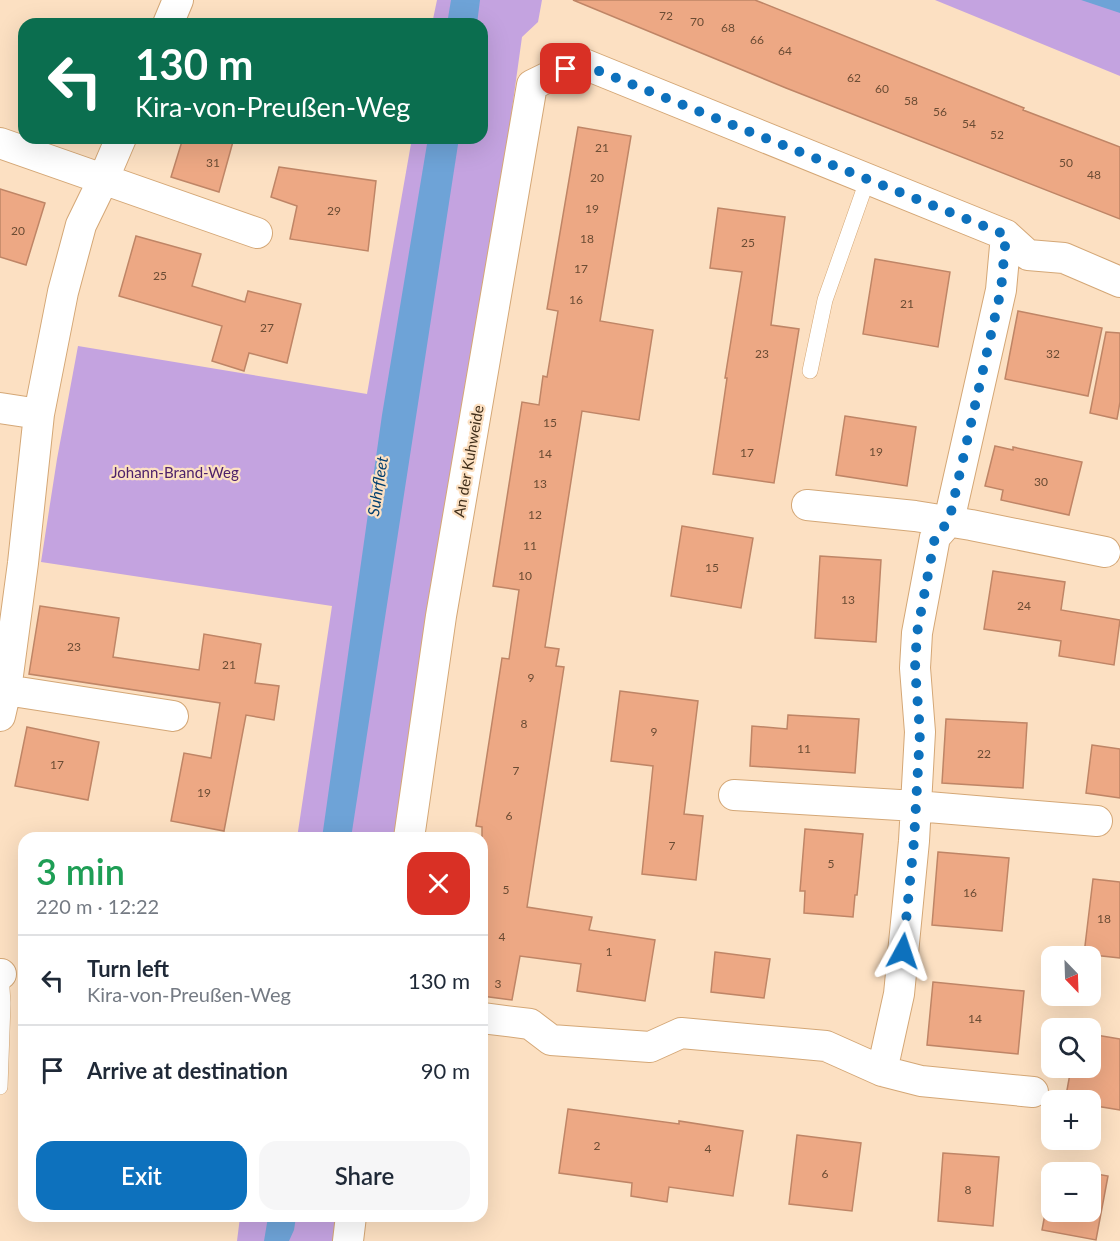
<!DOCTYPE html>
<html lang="en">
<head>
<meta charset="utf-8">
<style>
  :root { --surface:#fff; --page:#f6f6f7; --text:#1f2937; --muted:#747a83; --line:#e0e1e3; --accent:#0d71bd }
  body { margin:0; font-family:Lato,sans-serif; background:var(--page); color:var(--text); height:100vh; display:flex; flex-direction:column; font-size:22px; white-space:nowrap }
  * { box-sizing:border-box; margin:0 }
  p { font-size:20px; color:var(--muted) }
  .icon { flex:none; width:33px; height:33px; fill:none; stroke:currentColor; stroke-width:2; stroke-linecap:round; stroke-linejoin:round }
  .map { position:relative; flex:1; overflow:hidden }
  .panel { position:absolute; left:18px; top:832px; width:470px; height:390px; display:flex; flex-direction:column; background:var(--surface); border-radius:18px; box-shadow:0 6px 24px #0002 }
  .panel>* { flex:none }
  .top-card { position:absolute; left:18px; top:18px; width:470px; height:126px; border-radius:18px; box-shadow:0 6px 24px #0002; background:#0b6e4f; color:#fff; overflow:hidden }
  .needle { width:39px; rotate:157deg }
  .controls { position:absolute; left:1041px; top:946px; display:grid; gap:12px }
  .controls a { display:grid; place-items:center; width:60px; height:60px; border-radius:12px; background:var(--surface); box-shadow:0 6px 24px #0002; font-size:30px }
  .pin { position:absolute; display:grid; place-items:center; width:51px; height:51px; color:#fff; margin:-26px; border-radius:12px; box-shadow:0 3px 9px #0006 }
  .me { position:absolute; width:66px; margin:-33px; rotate:5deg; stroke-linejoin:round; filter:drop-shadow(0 0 4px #0008) }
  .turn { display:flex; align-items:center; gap:21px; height:126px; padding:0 18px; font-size:27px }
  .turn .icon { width:78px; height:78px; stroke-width:2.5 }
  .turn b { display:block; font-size:42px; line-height:51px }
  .round { display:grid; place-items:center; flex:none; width:63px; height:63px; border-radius:18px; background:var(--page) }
  .overview { display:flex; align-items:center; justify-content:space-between; height:102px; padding:0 18px }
  h1 { font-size:36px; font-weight:600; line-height:45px; color:#1e9e55 }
  .cta { display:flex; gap:12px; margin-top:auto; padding:12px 18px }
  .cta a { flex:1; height:69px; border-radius:18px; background:var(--accent); color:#fff; font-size:24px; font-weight:600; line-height:69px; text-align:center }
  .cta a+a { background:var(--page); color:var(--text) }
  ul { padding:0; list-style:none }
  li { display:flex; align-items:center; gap:18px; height:90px; padding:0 18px; border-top:2px solid var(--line) }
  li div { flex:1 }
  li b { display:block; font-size:22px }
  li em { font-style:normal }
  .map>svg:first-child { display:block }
  .green { fill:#c4a3e0 }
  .water { fill:#6ea3d7 }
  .building { fill:#eda884; stroke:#bf8566; stroke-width:1.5 }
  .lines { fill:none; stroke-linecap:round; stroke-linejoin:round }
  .service-casing { stroke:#d4a776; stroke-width:16 }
  .minor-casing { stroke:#d4a776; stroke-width:32 }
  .service { stroke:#fff; stroke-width:15 }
  .minor { stroke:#fff; stroke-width:30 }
  .route { stroke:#0d71bd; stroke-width:10; stroke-dasharray:0 18 }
  .labels { text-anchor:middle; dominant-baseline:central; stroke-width:4.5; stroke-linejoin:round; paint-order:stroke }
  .number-label { font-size:12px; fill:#6b4c34 }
  .street-label { font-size:15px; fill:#402e1a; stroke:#fce0c2 }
  .park-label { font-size:15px; fill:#4d216a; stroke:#fce0c2 }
  .water-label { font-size:16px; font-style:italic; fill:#003e6e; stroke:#fce0c2 }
</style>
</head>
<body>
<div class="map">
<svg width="1120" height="1241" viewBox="0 0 1120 1241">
  <rect width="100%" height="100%" fill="#fce0c2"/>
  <path class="green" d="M437,0H542L538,22L522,37L506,152L395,838H297L332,606L41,562L57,459L78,346L367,394L412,138H482V24H432Z
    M935,0H1120V76Z
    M240,1217H338L333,1241H237Z"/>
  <path class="water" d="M451,0H480L477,24H447Z
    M1082,0H1120V13L1081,0Z
    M428,138H459L351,838H322L382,415Z
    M268,1217H296L294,1230L289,1241H264Z"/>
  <path class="building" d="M573,0H755L1024,108L1023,110L1120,147V219L786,88Z
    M578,127L631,136L600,321L653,330L639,420L582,411L545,647L559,649L556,666L564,667L527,907L592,917L589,930L655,940L645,1001L577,991L581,964L520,956L512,1000L482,996V827L476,826L502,658L509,659L519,590L493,586L522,402L539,405L543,376L547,377L558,311L547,309Z
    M183,138H234L219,192L171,177Z
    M279,167L376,181L368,251L290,239L297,206L271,197Z
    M0,189L45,203L26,265L0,257Z
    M718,208L785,217L771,325L799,329L774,483L713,474L727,378H725L742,272L710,268Z
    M136,236L201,254L192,286L245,302L248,291L301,304L287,363L249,353L244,371L212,361L222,326L119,296Z
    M875,259L950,272L938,347L863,334Z
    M1018,311L1102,328L1088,396L1005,379Z
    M1106,332L1120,333V402L1117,419L1090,413Z
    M845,416L916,427L907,486L836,475Z
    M995,446L1013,450V447L1082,462L1069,515L1001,500L1003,490L985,486Z
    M682,526L753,538L741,608L671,596Z
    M820,556L881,560L876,642L815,638Z
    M993,571L1065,582L1061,610L1120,620L1114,665L1059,656L1061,641L984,629Z
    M40,606L119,618L113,657L199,670L204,634L261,644L255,683L279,686L274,720L246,715L224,831L171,821L184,753L211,758L220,703L29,674Z
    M620,691L698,701L684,814L703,816L696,880L642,874L653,766L611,761Z
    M788,715L859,719L855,773L750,766L752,726L787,729Z
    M946,719L1027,723L1023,788L942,783Z
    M27,727L99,742L88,800L15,786Z
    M1092,745L1120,749V798L1086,793Z
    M805,829L863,834L857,895H855L853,917L804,913L805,891H800Z
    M938,852L1009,858L1002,931L932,925Z
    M1093,879L1120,882V958L1084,954Z
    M715,952L770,959L764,998L711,992Z
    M933,982L1024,991L1018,1054L927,1045Z
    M1090,1034L1120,1039V1110L1090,1105V1101H1065L1071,1068L1090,1070Z
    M568,1109L679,1124V1121L743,1131L733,1196L669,1187L667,1202L631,1196L632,1183L559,1173Z
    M797,1135L861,1143L852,1211L789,1204Z
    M943,1153L999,1157L993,1226L938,1221Z
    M1053,1166L1108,1176L1096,1240L1042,1230L1052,1176V1212H1090V1173H1052Z"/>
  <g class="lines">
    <defs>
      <path id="service" d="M810,371L825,300L868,178
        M0,1087L3,1003L1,974"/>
      <path id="minor" d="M168,24L178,0
        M0,143L257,233
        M1006,235L1001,290L949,521L935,537L917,633L915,668L920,732L914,841L899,994L882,1071L921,1081L1033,1092
        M0,408L39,414
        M807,505L915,516L971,525L1105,552
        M6,690L173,716
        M0,716L6,690L23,563L39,414L63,292L81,225L103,180L121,138
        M734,795L916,806L1097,821
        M409,838L441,616L532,85L579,62L1006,235L1028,255L1064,258L1120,282
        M0,974H1
        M482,1018L530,1024L551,1040L650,1047L681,1033L826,1046L882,1071
        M348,1241L351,1216"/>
    </defs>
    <use href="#service" class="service-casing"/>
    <use href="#minor" class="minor-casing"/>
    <use href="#service" class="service"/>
    <use href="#minor" class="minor"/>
  </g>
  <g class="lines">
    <path class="route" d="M566,69L579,63L1006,235L1001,290L949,521L935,537L917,633L915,668L920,732L914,841L903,951"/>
  </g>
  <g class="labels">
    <g class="number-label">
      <text x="666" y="15">72</text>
      <text x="697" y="21">70</text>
      <text x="728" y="27">68</text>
      <text x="757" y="39">66</text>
      <text x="785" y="50">64</text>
      <text x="854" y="77">62</text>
      <text x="882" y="88">60</text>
      <text x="911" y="100">58</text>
      <text x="940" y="111">56</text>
      <text x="969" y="123">54</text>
      <text x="997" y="134">52</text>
      <text x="602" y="147">21</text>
      <text x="213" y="162">31</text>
      <text x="1066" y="162">50</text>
      <text x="1094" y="174">48</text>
      <text x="597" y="177">20</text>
      <text x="592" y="208">19</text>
      <text x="334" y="210">29</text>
      <text x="18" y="230">20</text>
      <text x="587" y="238">18</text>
      <text x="748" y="242">25</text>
      <text x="581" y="268">17</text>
      <text x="160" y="275">25</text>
      <text x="576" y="299">16</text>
      <text x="907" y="303">21</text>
      <text x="267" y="327">27</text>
      <text x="762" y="353">23</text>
      <text x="1053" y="353">32</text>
      <text x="550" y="422">15</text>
      <text x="876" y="451">19</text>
      <text x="747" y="452">17</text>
      <text x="545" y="453">14</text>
      <text x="1041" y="481">30</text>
      <text x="540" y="483">13</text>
      <text x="535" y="514">12</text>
      <text x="530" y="545">11</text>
      <text x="712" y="567">15</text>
      <text x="525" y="575">10</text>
      <text x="848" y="599">13</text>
      <text x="1024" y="605">24</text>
      <text x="74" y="646">23</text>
      <text x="229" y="664">21</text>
      <text x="531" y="677">9</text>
      <text x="524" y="723">8</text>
      <text x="654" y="731">9</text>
      <text x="804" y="748">11</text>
      <text x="984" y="753">22</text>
      <text x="57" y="764">17</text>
      <text x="516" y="770">7</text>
      <text x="204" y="792">19</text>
      <text x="509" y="815">6</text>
      <text x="672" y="845">7</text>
      <text x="831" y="863">5</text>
      <text x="506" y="889">5</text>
      <text x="970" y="892">16</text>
      <text x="1104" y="918">18</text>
      <text x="502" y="936">4</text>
      <text x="609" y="951">1</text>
      <text x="498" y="983">3</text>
      <text x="975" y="1018">14</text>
      <text x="597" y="1145">2</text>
      <text x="708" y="1148">4</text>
      <text x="825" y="1173">6</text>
      <text x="968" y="1189">8</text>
    </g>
    <g class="street-label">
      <text transform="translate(468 461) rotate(-80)">An der Kuhweide</text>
    </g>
    <g class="park-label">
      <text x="175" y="472">Johann-Brand-Weg</text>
    </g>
    <g class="water-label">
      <text transform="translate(377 486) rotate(-81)">Suhrfleet</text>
    </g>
  </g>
</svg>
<div class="controls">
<a><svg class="needle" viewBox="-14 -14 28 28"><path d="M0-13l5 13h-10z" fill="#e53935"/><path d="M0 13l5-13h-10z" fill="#747a83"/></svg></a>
<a><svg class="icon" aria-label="search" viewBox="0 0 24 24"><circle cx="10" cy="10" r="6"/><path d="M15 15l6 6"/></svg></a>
<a>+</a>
<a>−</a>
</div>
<div class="pin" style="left:566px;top:69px;background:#d93025"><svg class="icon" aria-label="arrive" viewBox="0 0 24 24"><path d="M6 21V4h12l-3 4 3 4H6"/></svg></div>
<svg class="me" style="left:903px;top:951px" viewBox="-20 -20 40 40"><path d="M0-17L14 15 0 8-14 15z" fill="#0d71bd" stroke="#fff" stroke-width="4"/></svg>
<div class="top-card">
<div class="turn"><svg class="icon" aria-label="left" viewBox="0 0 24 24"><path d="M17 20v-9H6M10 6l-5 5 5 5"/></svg><div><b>130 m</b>Kira-von-Preußen-Weg</div></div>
</div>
<section class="panel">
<div class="overview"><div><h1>3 min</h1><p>220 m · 12:22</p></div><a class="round" style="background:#d93025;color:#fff"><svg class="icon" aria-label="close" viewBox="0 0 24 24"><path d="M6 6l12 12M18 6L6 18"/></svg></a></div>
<ul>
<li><svg class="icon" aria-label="left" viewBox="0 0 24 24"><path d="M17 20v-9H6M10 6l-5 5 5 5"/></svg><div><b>Turn left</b><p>Kira-von-Preußen-Weg</p></div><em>130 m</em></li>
<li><svg class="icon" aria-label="arrive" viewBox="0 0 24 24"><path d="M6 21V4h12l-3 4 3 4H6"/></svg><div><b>Arrive at destination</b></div><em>90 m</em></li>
</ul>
<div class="cta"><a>Exit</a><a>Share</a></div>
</section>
</div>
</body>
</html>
